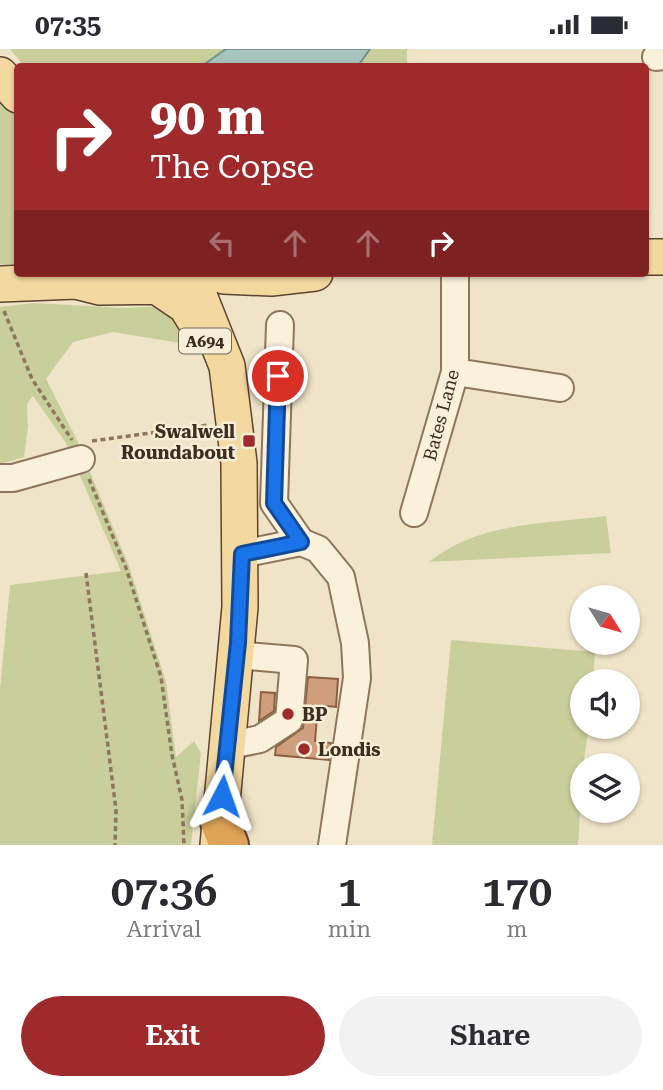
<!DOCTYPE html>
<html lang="en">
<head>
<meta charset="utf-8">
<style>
  :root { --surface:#fff; --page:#f2f2f3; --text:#2b2b33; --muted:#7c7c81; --accent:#9e2a2b }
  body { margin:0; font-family:"Roboto Serif",serif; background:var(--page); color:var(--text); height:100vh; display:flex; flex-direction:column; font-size:26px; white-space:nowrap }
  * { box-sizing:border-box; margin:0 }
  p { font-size:23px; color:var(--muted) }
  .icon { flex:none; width:38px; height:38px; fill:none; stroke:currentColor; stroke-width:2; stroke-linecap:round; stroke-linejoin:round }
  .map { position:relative; height:796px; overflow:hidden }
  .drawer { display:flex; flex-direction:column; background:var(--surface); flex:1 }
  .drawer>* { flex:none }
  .hud { position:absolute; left:14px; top:14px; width:635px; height:214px; border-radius:7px; box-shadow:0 2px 5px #0004; background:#9e2a2b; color:#fff; overflow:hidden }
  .needle { width:46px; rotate:127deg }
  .controls { position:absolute; left:570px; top:536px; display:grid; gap:14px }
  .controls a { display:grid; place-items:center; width:70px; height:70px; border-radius:50%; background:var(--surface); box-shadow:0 2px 5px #0004; font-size:35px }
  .pin { position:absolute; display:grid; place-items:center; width:60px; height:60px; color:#fff; margin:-30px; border:4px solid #fff; border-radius:50%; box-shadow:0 2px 7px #0007 }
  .me { position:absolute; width:77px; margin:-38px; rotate:4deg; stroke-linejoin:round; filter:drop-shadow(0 0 5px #0008) }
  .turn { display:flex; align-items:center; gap:24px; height:147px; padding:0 21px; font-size:32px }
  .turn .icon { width:91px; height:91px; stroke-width:2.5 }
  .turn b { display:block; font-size:49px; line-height:60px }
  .lanes { display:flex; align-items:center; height:66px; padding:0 21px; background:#0003; justify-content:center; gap:35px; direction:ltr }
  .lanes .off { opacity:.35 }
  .eta { display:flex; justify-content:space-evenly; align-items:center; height:119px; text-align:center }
  .eta b { font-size:42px; font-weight:600; line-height:49px }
  .primary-button { display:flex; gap:14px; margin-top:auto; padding:14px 21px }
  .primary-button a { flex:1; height:80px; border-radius:42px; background:var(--accent); color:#fff; font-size:28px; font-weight:600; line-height:80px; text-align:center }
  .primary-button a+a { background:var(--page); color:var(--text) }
  .status { display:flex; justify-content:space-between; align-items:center; height:49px; padding:0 35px; background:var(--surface); direction:ltr }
  .status svg { height:19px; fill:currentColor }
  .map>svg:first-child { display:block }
  .green { fill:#c9cf9b }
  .water { fill:#a9c4bc; stroke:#6f938a; stroke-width:2 }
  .building { fill:#cf9f7d; stroke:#8d5f41; stroke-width:2 }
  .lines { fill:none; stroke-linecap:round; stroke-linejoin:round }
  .minor-casing { stroke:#8d765c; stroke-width:30 }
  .major-casing { stroke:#5b4430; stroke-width:38 }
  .highway-casing { stroke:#5b4430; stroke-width:42 }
  .path { stroke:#8d765c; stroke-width:3.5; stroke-dasharray:5 3.5; stroke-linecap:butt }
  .minor { stroke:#faf1dc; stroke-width:26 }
  .major { stroke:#f3d9a0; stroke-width:35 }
  .highway { stroke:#e0a458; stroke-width:38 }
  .route-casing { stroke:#114b97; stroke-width:18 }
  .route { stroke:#1a73e8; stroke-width:12 }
  .poi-dot { fill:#9e2a2b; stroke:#f7eed8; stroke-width:2.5 }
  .labels { text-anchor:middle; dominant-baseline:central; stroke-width:5; stroke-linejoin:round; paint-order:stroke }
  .shield { fill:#f7eed8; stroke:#756857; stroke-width:2 }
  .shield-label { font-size:16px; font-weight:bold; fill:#3d2e20 }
  .street-label { font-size:18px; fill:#3d2e20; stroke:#f7eed8 }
  .poi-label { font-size:18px; font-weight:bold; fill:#3d2e20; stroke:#f7eed8; text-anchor:start }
</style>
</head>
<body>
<div class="status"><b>07:35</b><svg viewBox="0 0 49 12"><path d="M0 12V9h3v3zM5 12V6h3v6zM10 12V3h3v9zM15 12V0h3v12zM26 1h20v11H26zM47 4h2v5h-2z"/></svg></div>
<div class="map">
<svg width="663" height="796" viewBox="0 0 663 796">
  <rect width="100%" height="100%" fill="#f0e4c8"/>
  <path class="green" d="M10,0H407V18H25Z
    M0,45L17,66V215H0Z
    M33,254L125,259L166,257L193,287L186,295L113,283L73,293L46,330L76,389L129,517L166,633L176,708L194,692L201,704L191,796H0V640L10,536L121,522L66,394L33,347L27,355L28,378L24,408L0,415V258Z
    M606,467L611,504L429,513C478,473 545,475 606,467Z
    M451,591L595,603L593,632H583V677H589L583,716L578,796H432Z"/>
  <path class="water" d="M226,0H370L358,17H202Z"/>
  <path class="building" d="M308,628L338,630L336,658L318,656L315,692L331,694L329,711L275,706L276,698L303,679Z
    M261,643L275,644L274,662L259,672Z"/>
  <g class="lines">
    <defs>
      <path id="minor" d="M656,8L663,7
        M280,276L274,454L301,493L318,500L341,528L355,594L357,629L332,796
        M455,323L560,339
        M0,429H13L81,410
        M414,464L455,323V224
        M242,505L301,493
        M226,697L260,690L289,671L294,611L236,606"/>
      <path id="major" d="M0,26L18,46
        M646,208H663
        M224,227L271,229L315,224
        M76,232L100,238L174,237L180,235
        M194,234L227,317L239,414L240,558L218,796
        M0,235L76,232L97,227
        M158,238L186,257L202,283"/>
      <path id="highway" d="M220,773L229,796"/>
    </defs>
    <use href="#minor" class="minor-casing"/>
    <use href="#major" class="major-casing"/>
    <use href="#highway" class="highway-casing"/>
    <path class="path" d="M4,262L32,330L72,391
      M92,392L209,376
      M89,430L126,519L161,628L172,706L182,751L184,796
      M86,524L116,761L115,796"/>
    <use href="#minor" class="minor"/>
    <use href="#major" class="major"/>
    <use href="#highway" class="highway"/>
  </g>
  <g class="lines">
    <defs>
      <path id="route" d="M222,747L238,594L242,505L301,493L274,454L278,327"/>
    </defs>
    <use href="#route" class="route-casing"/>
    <use href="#route" class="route"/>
  </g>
  <g class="poi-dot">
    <rect x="242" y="385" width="14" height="14" rx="3.5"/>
    <circle cx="288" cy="665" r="7"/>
    <circle cx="304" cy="700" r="7"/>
  </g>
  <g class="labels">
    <rect class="shield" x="179" y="279.5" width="52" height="25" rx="5"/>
    <g class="shield-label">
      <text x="205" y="292">A694</text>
    </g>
    <g class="street-label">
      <text transform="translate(441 366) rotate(-75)">Bates Lane</text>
    </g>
    <g class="poi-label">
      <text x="235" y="382" text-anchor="end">Swalwell<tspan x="235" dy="21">Roundabout</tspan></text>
      <text x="302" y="665">BP</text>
      <text x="318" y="700">Londis</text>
    </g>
  </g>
</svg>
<div class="controls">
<a><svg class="needle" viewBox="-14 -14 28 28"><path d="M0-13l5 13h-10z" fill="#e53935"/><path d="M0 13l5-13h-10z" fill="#7c7c81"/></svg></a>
<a><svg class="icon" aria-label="sound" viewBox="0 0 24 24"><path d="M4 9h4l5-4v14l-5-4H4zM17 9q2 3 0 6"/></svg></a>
<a><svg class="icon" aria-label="layers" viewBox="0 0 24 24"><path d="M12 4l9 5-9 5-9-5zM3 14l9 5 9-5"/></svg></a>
</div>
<div class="pin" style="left:278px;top:327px;background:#d93025"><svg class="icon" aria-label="arrive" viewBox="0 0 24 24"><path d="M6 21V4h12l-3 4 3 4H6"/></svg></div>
<svg class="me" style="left:222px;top:747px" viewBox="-20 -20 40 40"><path d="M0-17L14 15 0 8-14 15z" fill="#1a73e8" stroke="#fff" stroke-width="4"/></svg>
<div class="hud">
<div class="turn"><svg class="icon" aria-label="right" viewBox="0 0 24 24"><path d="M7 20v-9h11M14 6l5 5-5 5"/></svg><div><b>90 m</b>The Copse</div></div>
<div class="lanes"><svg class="icon off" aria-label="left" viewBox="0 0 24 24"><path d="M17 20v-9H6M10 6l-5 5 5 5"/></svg><svg class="icon off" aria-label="ahead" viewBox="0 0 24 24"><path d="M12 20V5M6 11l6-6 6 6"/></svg><svg class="icon off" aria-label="ahead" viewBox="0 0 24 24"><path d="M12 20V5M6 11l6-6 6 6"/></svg><svg class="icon" aria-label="right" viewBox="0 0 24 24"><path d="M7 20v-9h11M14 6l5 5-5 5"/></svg></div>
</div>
</div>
<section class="drawer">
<div class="eta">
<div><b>07:36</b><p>Arrival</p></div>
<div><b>1</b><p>min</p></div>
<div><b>170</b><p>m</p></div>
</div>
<div class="primary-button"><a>Exit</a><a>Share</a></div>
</section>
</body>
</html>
